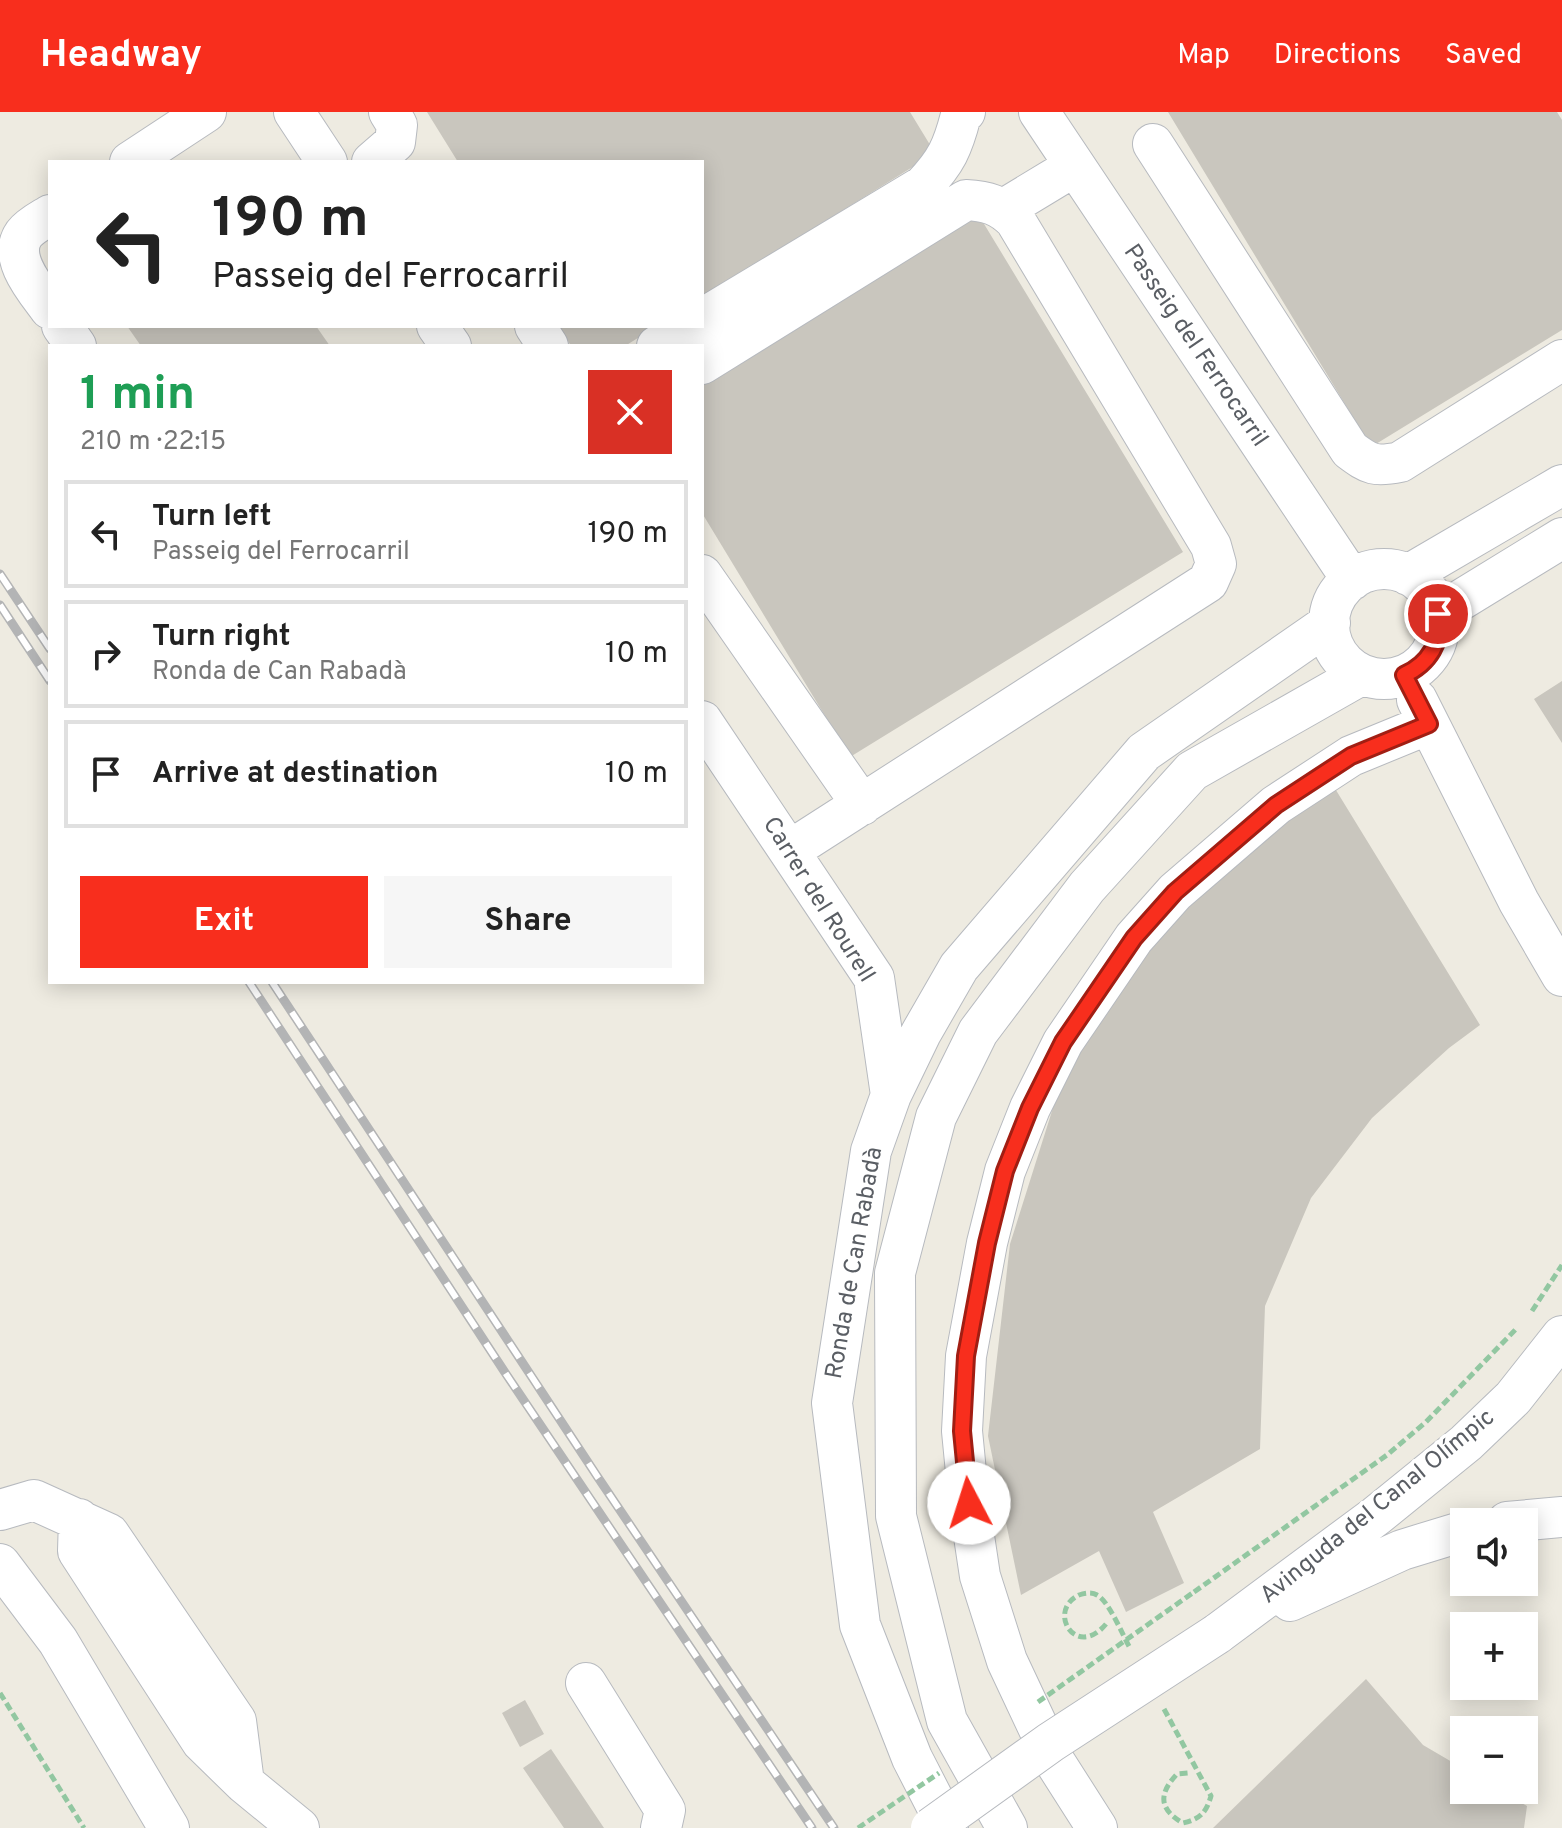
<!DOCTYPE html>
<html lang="en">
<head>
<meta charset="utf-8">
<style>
  :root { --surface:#fff; --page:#f6f6f6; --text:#222; --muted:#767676; --line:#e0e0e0; --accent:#f82e1d }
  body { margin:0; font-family:Overpass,sans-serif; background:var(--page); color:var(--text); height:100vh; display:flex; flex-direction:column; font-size:30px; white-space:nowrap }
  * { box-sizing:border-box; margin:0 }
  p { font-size:26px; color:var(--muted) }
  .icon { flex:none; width:44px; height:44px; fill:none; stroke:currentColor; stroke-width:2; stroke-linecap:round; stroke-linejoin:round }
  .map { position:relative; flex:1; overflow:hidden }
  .sheet { position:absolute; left:48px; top:232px; width:656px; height:640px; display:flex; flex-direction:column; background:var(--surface); border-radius:0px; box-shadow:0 4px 20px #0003 }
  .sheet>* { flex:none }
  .hud { position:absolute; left:48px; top:48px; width:656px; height:168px; border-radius:0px; box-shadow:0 4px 20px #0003; background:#fff; color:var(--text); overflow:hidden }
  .buttons { position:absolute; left:1450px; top:1396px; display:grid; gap:16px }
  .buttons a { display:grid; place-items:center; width:88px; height:88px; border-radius:0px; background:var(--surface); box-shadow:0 4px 20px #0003; font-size:40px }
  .pin { position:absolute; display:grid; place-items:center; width:68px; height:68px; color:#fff; margin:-34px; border:4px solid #fff; border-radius:50%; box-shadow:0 2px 8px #0007 }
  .me { position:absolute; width:88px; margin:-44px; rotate:355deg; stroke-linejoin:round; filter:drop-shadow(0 0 6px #0008) }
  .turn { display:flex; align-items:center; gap:28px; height:168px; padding:0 32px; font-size:36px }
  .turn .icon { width:104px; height:104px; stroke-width:2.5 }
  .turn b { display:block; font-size:56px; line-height:68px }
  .round { display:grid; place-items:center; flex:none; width:84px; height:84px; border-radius:0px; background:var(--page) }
  .head { display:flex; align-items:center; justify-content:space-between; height:136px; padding:0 32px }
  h1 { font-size:48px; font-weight:700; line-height:60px; color:#1e9e55 }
  .cta { display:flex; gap:16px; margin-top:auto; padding:16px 32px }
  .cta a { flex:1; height:92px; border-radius:0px; background:var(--accent); color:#fff; font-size:32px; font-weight:700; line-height:92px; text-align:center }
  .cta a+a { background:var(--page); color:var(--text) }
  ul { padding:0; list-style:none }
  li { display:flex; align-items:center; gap:24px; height:108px; margin:0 16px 12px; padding:0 16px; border:4px solid var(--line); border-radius:0px }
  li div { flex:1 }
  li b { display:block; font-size:30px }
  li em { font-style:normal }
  header { display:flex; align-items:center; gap:48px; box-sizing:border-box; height:112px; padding:0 40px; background:var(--accent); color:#fff }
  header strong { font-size:38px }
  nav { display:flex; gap:44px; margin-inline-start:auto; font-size:28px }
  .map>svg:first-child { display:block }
  .building { fill:#c9c6be }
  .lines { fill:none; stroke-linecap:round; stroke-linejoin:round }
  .minor-casing { stroke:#b7babf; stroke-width:42 }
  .path { stroke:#92c7a1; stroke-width:5; stroke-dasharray:8 4; stroke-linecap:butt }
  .minor { stroke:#fff; stroke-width:40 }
  .rail-casing { stroke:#b3b4b5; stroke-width:9 }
  .rail { stroke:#fff; stroke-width:6; stroke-dasharray:18; stroke-linecap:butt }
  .minor-bridge-casing { stroke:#b7babf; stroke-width:42; stroke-linecap:butt }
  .path-bridge { stroke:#92c7a1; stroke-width:5; stroke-dasharray:8 4; stroke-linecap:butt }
  .minor-bridge { stroke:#fff; stroke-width:40 }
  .route-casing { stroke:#a11e13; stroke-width:20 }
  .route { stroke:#f82e1d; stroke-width:14 }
  .labels { text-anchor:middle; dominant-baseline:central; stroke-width:7; stroke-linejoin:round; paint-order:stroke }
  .street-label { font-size:24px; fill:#5a5e64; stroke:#fff }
</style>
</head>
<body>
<header>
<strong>Headway</strong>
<nav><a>Map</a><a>Directions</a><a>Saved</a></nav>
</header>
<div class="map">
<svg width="1562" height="1716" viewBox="0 0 1562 1716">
  <rect width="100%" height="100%" fill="#eeebe1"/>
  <path class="building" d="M427,0H910L935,41L702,186V50H458Z
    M1168,0H1557L1562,8V218L1371,335Z
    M978,102L1183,440L850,645L702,401V271Z
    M127,214H316L330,234H141Z
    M559,214H657L625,234H571Z
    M1562,569V631L1534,587Z
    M1331,670L1480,913L1449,936L1372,1006L1311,1086L1265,1194L1260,1337L1153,1400L1184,1471L1126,1500L1099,1439L1021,1483L988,1324L1010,1132L1064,961L1174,799Z
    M1366,1567L1423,1633L1464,1657V1678H1500L1527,1694L1524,1716H1213Z
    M525,1588L544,1622L520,1635L502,1601Z
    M551,1637L604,1716H564L523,1656Z"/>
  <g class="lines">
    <defs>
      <path id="minor" d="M294,0L327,50
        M1039,0L1352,468
        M1153,32L1350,338C1370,353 1375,355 1400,350L1562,248
        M130,50L206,0
        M372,50L395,30L397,13L389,0
        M1004,97L1075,54
        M50,103C42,108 30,114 24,122C7,146 37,179 50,197
        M702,207L923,74C946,50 953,35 961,3L965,0
        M62,214L76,234
        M437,214L451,234
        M535,214L548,234
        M657,234L691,214
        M702,252L966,88C987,89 1000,93 1015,108L1211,434L1216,452L1208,470L789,739
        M1329 512a55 55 0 1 1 110 0a55 55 0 1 1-110 0Z
        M702,463L862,693
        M1408,463L1562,373
        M1438,502L1562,426
        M1417,588L1519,790L1562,864
        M702,609L874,866L891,983
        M0,1398L34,1388L109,1422L236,1609L244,1671
        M79,1407L78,1439L202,1630L244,1671L299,1716
        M1507,1410L1562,1405
        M0,1452L58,1529L169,1716
        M1290,1489L1402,1438L1464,1419
        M1217,1522L1376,1404L1466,1331L1513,1286L1562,1224
        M586,1571L665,1698L661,1716
        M948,1716L912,1646L860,1513L832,1291L871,1039L891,983L921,921L959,855L1144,640L1330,511
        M1007,1716L947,1609L896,1404L895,1161L936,1005L978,920L1087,775L1192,659L1361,563
        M1097,1716L1053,1647L1007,1549L980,1464L969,1391L962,1319L966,1244L987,1131L1005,1059L1030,996L1063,930L1134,826L1175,780L1276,693L1351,644L1429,612"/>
    </defs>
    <use href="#minor" class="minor-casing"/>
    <path class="path" d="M1532,1199L1562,1153
      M1194,1480L1387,1343L1426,1310L1517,1216
      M0,1581L84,1716"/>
    <use href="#minor" class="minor"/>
    <defs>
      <path id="rail" d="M0,462L50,537
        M0,493L50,569
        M249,870L506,1262L812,1716
        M272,870L597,1364L834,1716"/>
    </defs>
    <use href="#rail" class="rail-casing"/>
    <use href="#rail" class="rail"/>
    <defs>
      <path id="minor-bridge" d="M931,1716L1051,1630L1217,1522"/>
    </defs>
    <use href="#minor-bridge" class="minor-bridge-casing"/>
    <path class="path-bridge" d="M1106,1512C1076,1548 1046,1499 1079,1483C1085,1481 1092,1480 1097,1483C1109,1489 1123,1524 1130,1536
      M1038,1590L1194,1480
      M1164,1597L1211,1684C1206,1701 1200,1707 1183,1711C1158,1697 1159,1681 1177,1662L1188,1661
      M858,1716L939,1661"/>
    <use href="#minor-bridge" class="minor-bridge"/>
  </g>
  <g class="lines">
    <defs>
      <path id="route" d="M969,1391L962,1319L966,1244L987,1131L1005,1059L1030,996L1063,930L1134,826L1175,780L1276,693L1351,644L1429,612L1404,563C1429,552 1443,529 1438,502"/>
    </defs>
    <use href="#route" class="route-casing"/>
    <use href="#route" class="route"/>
  </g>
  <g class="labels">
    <g class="street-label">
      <text transform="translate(1195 234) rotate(56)">Passeig del Ferrocarril</text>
      <text transform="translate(818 788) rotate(58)">Carrer del Rourell</text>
      <text transform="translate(855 1151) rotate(-80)">Ronda de Can Rabadà</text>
      <text transform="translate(1378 1395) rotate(-39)">Avinguda del Canal Olímpic</text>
    </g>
  </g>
</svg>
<div class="buttons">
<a><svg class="icon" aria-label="sound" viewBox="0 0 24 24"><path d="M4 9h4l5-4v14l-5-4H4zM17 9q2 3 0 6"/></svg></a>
<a>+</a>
<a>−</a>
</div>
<div class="pin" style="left:1438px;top:502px;background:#d93025"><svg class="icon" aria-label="arrive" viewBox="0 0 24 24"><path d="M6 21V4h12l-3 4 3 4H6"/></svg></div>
<svg class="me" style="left:969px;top:1391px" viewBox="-20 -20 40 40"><circle r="19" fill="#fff"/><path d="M0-13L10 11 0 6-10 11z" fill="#f82e1d"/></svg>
<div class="hud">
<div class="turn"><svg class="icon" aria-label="left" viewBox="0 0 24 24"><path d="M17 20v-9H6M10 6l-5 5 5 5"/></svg><div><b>190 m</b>Passeig del Ferrocarril</div></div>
</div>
<section class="sheet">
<div class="head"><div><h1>1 min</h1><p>210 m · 22:15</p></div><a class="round" style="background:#d93025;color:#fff"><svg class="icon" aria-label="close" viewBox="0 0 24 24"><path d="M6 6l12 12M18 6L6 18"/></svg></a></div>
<ul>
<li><svg class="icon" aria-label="left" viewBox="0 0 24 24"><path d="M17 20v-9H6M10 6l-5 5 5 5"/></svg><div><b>Turn left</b><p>Passeig del Ferrocarril</p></div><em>190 m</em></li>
<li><svg class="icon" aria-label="right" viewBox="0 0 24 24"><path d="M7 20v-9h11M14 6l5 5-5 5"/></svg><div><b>Turn right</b><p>Ronda de Can Rabadà</p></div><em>10 m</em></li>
<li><svg class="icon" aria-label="arrive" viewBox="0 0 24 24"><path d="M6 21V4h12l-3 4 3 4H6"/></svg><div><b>Arrive at destination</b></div><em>10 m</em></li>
</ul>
<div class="cta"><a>Exit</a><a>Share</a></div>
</section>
</div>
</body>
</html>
